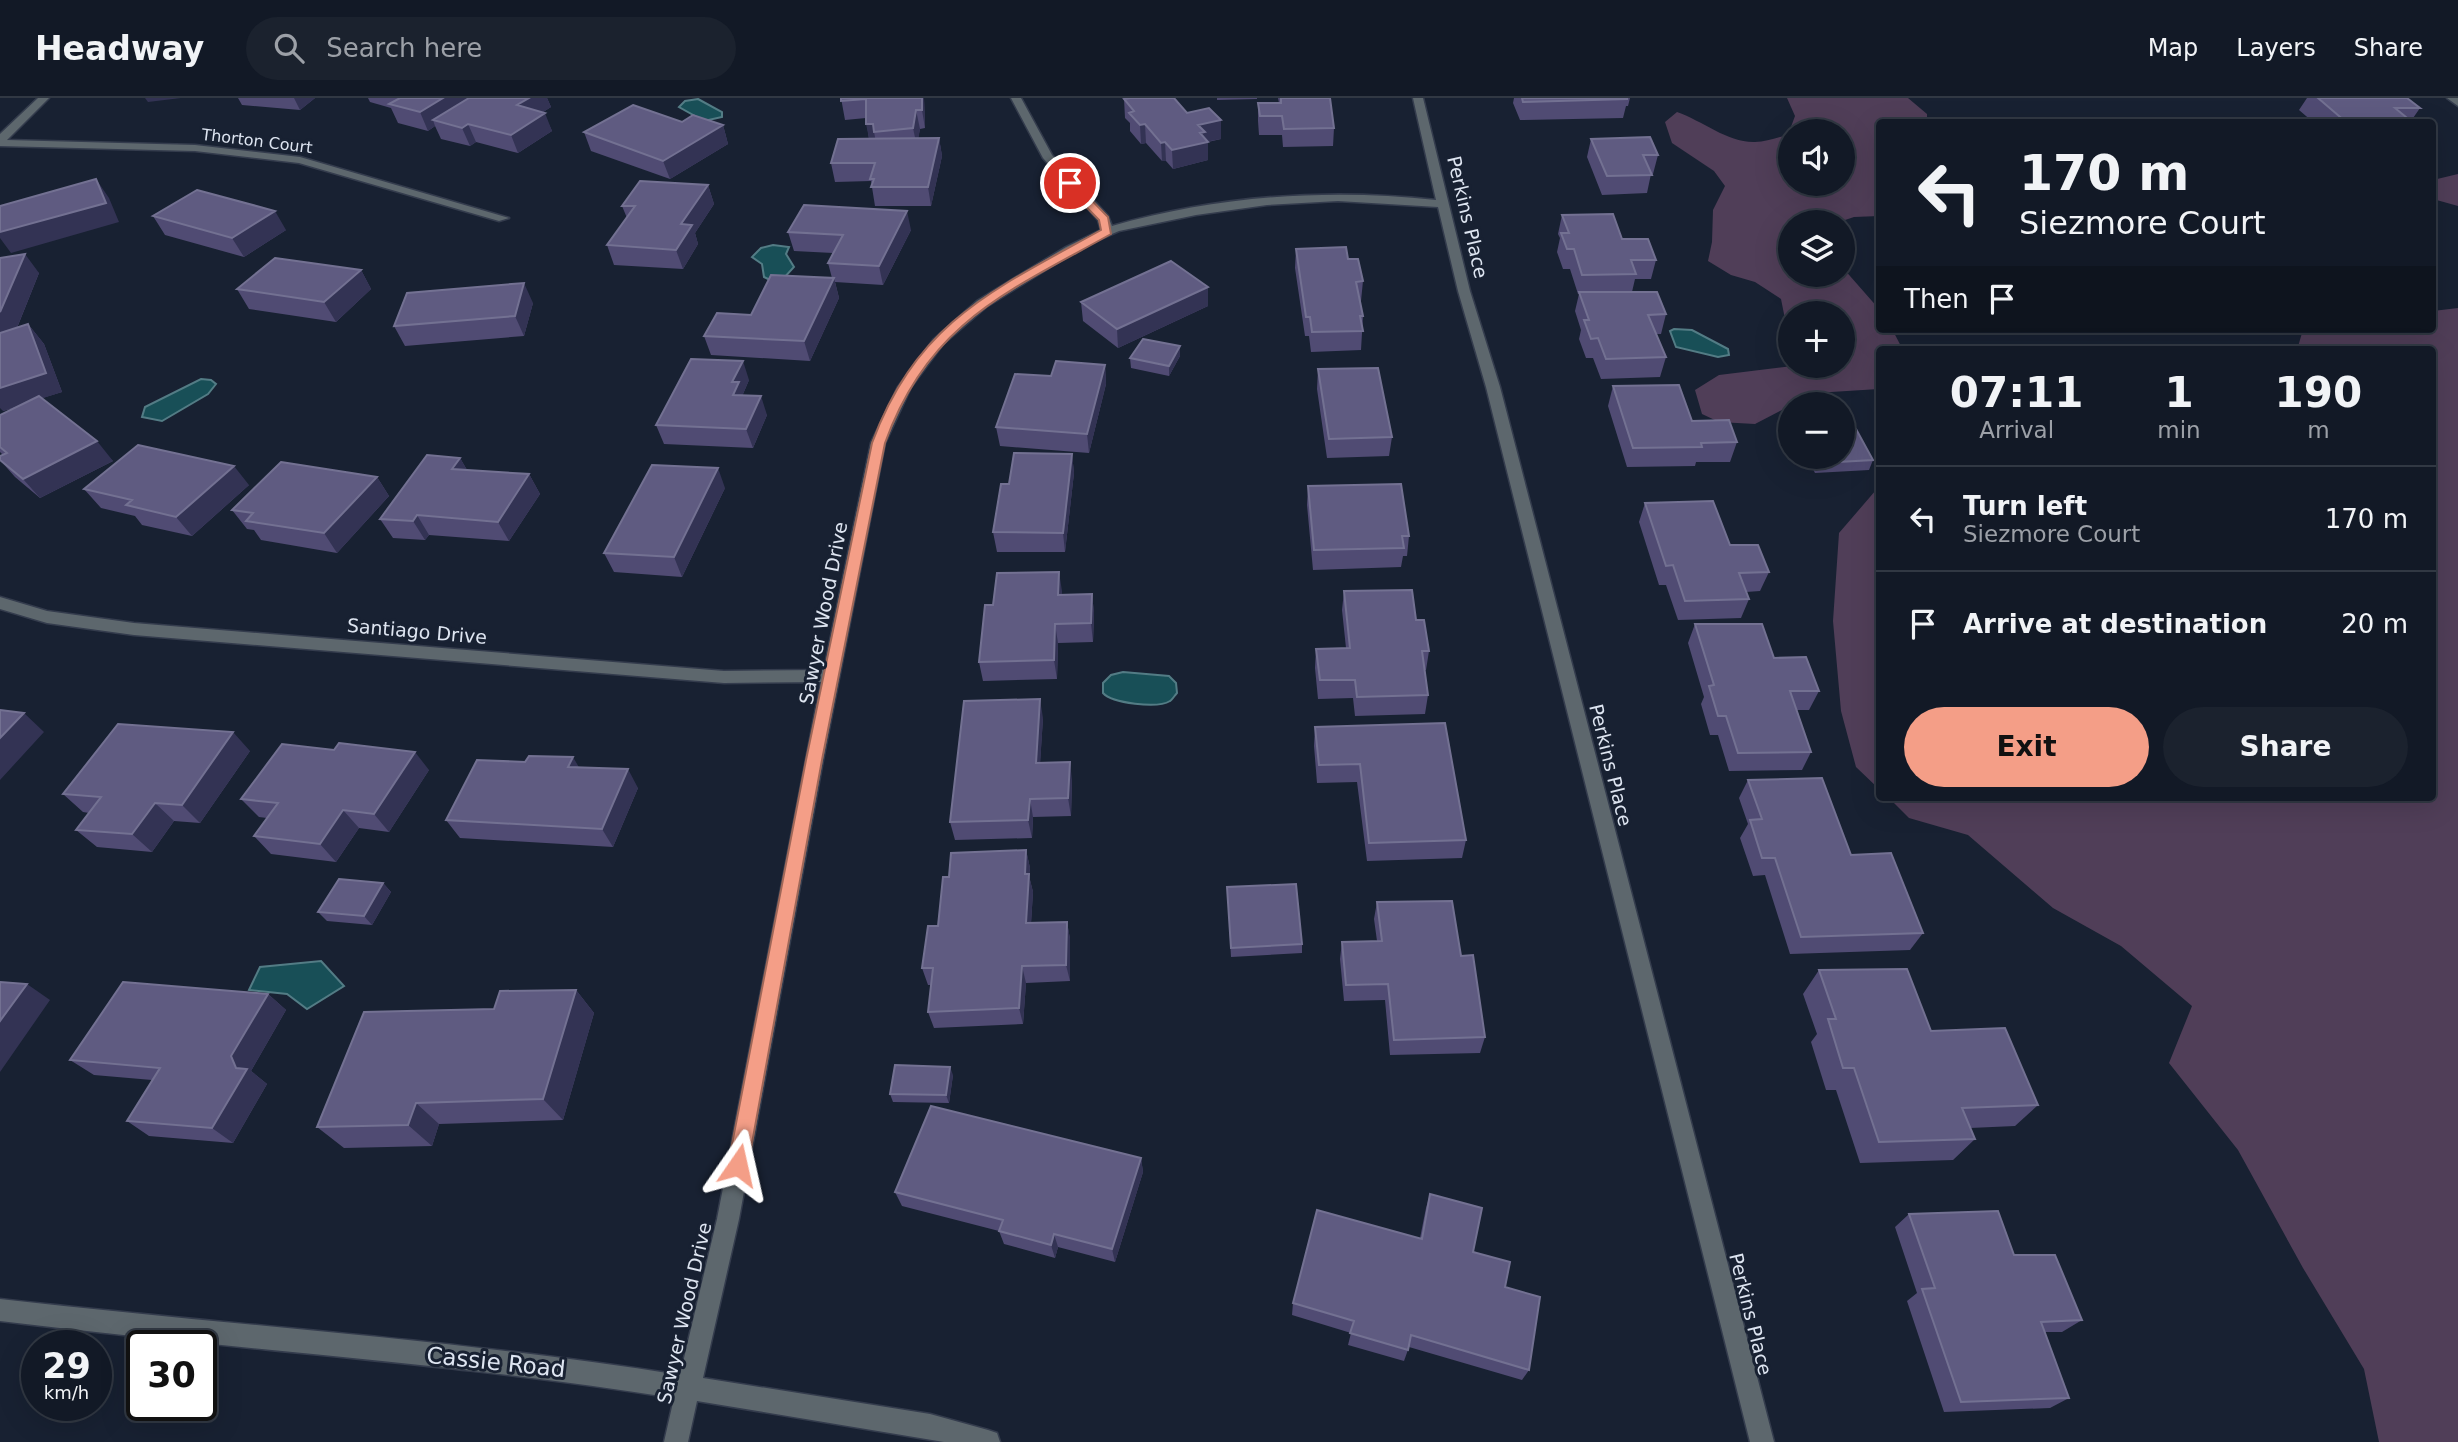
<!DOCTYPE html>
<html lang="en">
<head>
<meta charset="utf-8">
<style>
  :root { --surface:#121926; --page:#1b222e; --text:#f1f3f6; --muted:#9ca0a7; --line:#313843; --accent:#f49e87 }
  body { margin:0; font-family:"DejaVu Sans",sans-serif; background:var(--page); color:var(--text); height:100vh; display:flex; flex-direction:column; font-size:26px; white-space:nowrap }
  * { box-sizing:border-box; margin:0 }
  p { font-size:23px; color:var(--muted) }
  .icon { flex:none; width:38px; height:38px; fill:none; stroke:currentColor; stroke-width:2; stroke-linecap:round; stroke-linejoin:round }
  .map { position:relative; flex:1; overflow:hidden }
  .side { position:absolute; left:1876px; top:248px; width:560px; height:455px; display:flex; flex-direction:column; background:var(--surface); border-radius:7px; box-shadow:0 7px 28px #0002,0 0 0 2px var(--line) }
  .side>* { flex:none }
  .banner { position:absolute; left:1876px; top:21px; width:560px; height:214px; border-radius:7px; box-shadow:0 7px 28px #0002,0 0 0 2px var(--line); background:#121926; color:var(--text); overflow:hidden }
  .fabs { position:absolute; left:1778px; top:21px; display:grid; gap:14px }
  .fabs a { display:grid; place-items:center; width:77px; height:77px; border-radius:50%; background:var(--surface); box-shadow:0 7px 28px #0002,0 0 0 2px var(--line); font-size:35px }
  .speed { position:absolute; left:21px; top:1232px; display:flex; gap:14px; font-size:35px; font-weight:700; text-align:center }
  .speed>* { display:grid; place-content:center; width:91px; height:91px; border-radius:50%; background:var(--surface); box-shadow:0 7px 28px #0002,0 0 0 2px var(--line); line-height:1 }
  .speed small { font-size:18px; font-weight:400 }
  .speed .limit { border:4px solid #111; border-radius:10px; background:#fff; color:#111 }
  .pin { position:absolute; display:grid; place-items:center; width:60px; height:60px; color:#fff; margin:-30px; border:4px solid #fff; border-radius:50%; box-shadow:0 2px 7px #0007 }
  .me { position:absolute; width:77px; margin:-38px; rotate:11deg; stroke-linejoin:round; filter:drop-shadow(0 0 5px #0008) }
  .turn { display:flex; align-items:center; gap:24px; height:147px; padding:0 28px; font-size:32px }
  .turn .icon { width:91px; height:91px; stroke-width:2.5 }
  .turn b { display:block; font-size:49px; line-height:60px }
  .then { display:flex; align-items:center; height:66px; padding:0 28px; background:#0003; gap:14px; font-size:26px }
  .eta { display:flex; justify-content:space-evenly; align-items:center; height:119px; text-align:center }
  .eta b { font-size:42px; font-weight:600; line-height:49px }
  .button { display:flex; gap:14px; margin-top:auto; padding:14px 28px }
  .button a { flex:1; height:80px; border-radius:42px; background:var(--accent); color:#111; font-size:28px; font-weight:600; line-height:80px; text-align:center }
  .button a+a { background:var(--page); color:var(--text) }
  ul { padding:0; list-style:none }
  li { display:flex; align-items:center; gap:21px; height:105px; padding:0 28px; border-top:2px solid var(--line) }
  li div { flex:1 }
  li b { display:block; font-size:26px }
  li em { font-style:normal }
  header { display:flex; align-items:center; gap:42px; box-sizing:border-box; height:98px; padding:0 35px; background:var(--surface); border-bottom:2px solid var(--line) }
  header strong { font-size:33px }
  nav { display:flex; gap:38px; margin-inline-start:auto; font-size:24px }
  .search { width:490px; height:63px; background:var(--page); display:flex; align-items:center; gap:18px; box-sizing:border-box; padding:0 24px; border-radius:38px; color:var(--muted); font-size:26px }
  .map>svg:first-child { display:block }
  .green { fill:#503e58; fill-rule:evenodd }
  .water { fill:#184f57; stroke:#537c85; stroke-width:2 }
  .lines { fill:none; stroke-linecap:round; stroke-linejoin:round }
  .minor-casing { stroke:#343c4d; stroke-width:3 }
  .minor { fill:#5d676d; fill-rule:evenodd }
  .wall { fill:#504b73 }
  .shaded-wall { fill:#333354 }
  .building { fill:#5f5b81; stroke:#737192; stroke-width:2 }
  .route { fill:#f49e87; stroke:#9f6758; stroke-width:2 }
  .labels { text-anchor:middle; dominant-baseline:central; stroke-width:6; stroke-linejoin:round; paint-order:stroke }
  .far-street-label { font-size:16px; fill:#dee5f1; stroke:#182132 }
  .street-label { font-size:19px; fill:#dee5f1; stroke:#182132 }
  .near-street-label { font-size:23px; fill:#dee5f1; stroke:#182132 }
</style>
</head>
<body>
<header>
<strong>Headway</strong>
<div class="search"><svg class="icon" aria-label="search" viewBox="0 0 24 24"><circle cx="10" cy="10" r="6"/><path d="M15 15l6 6"/></svg>Search here</div>
<nav><a>Map</a><a>Layers</a><a>Share</a></nav>
</header>
<div class="map">
<svg width="2458" height="1344" viewBox="0 0 2458 1344">
  <rect width="100%" height="100%" fill="#182132"/>
  <path class="green" d="M1787,0H1908L1927,16V24H1880L1879,118L1854,119L1839,124H1790V177H1843V170L1879,211L1880,231H1892L1903,252H1880L1879,291L1815,295L1755,326L1719,324L1702,316L1695,292L1719,277L1793,268H1843V215H1790V228L1785,221L1781,201L1755,184L1731,177L1708,163L1712,144L1713,112L1725,88L1714,73L1672,45L1665,24L1677,14C1703,23 1728,45 1755,44C1766,44 1778,39 1788,37L1795,18ZM1790,33H1843V86H1790Z
    M2458,76V108L2433,101V82Z
    M2458,210V1344H2379L2364,1271L2303,1170L2238,1052L2169,965L2192,908L2121,848L2053,810L1968,737L1909,720L1889,700H2432V252H2297L2302,235L2318,231H2432L2433,213Z
    M1876,392H1879V691L1856,669L1841,613L1833,523L1839,435Z"/>
  <path class="water" d="M698,1L722,14V19L704,23L679,9L685,3Z
    M773,147L789,149L786,156L794,169L782,182L772,183L764,179L762,166L752,159L761,150Z
    M1674,231L1692,232L1728,251L1729,257L1718,259L1676,249L1670,233Z
    M201,281L211,282L216,286L208,296L162,323L142,319L145,309Z
    M1123,574L1169,578L1176,585L1177,595C1175,597 1172,602 1170,603C1157,611 1112,605 1103,595V585L1111,577Z
    M321,863L344,888L307,911L287,896L249,892L260,869Z"/>
  <g class="lines">
    <defs>
      <path id="minor" d="M38,0H49L7,42L195,47L300,59L509,120L499,123L299,65L195,53L0,48V36Z
        M1011,0H1021L1052,57L1108,118L1112,128C1217,98 1328,90 1436,102L1413,0H1423L1470,193L1500,289L1774,1344H1750L1486,289L1458,193L1438,109L1338,103L1267,107L1196,117L1119,133L1084,148L986,209L943,246L911,289L885,345L823,662L739,1121L703,1280L930,1316L988,1332L997,1335L1000,1344H944L697,1303L688,1344H664L674,1300C451,1264 225,1251 0,1223V1201C226,1227 455,1241 680,1277L717,1121L821,584L724,585L134,537L47,525L0,511V499L47,513L134,525L724,573L824,572L871,345L898,289L934,241L977,203L1066,149L1101,132L1098,122L1043,60Z
        M2447,0H2458V8Z"/>
    </defs>
    <use href="#minor" class="minor-casing"/>
    <use href="#minor" class="minor"/>
  </g>
  <path class="wall" d="M238,0H315L300,12L242,7Z
    M368,0H547L551,9L543,14L552,33L518,55L476,44L470,48L441,41L435,28L428,33L398,25L391,10L370,4Z
    M841,0H924L925,30L920,31L918,40H939L942,58L931,108H875L871,83L835,84L831,65L869,41L866,20L845,22Z
    M1217,0H1257V1L1217,2Z
    M1278,0H1330L1334,30L1333,48L1283,49L1282,37H1259L1258,23V5H1279Z
    M1514,0H1630L1628,8H1626L1623,20L1520,22L1513,5Z
    M2307,0H2407L2420,10L2411,23L2412,24H2313L2299,12Z
    M1124,1L1221,22V41L1208,44V62L1173,71L1166,63H1162L1146,45L1141,46L1130,33V25L1125,20Z
    M682,24L723,27L728,46L670,81L591,53L584,34Z
    M1591,41L1658,57L1653,76H1651L1647,95L1602,97L1587,59Z
    M708,87L714,106L695,135L698,146L683,171L614,167L607,147L627,120L622,108Z
    M1562,117L1622,141L1656,162L1651,181H1635L1632,194L1666,216L1661,236H1656L1666,259L1660,279L1601,281L1593,260H1586L1579,241L1581,232L1575,213L1579,196H1578L1570,171H1563L1557,154L1560,140L1558,136Z
    M153,118L286,132L244,159L165,137Z
    M911,132L883,187L835,184L839,200L810,263L711,257L704,238L832,180L828,165L833,155L794,153L788,134Z
    M1296,151L1348,161L1363,183L1361,203H1360L1363,218L1361,252L1311,254L1309,238H1305L1295,170Z
    M0,160L39,175L17,230L28,226L44,246L62,294L42,300L113,363L40,400L15,379L0,362V358L3,357L0,354V317L14,310L3,313Z
    M361,172L371,191L336,224L249,211L237,191Z
    M1081,204L1208,208L1118,250L1083,223Z
    M533,205L524,238L405,248L394,228Z
    M1180,258L1169,278L1131,270L1130,260Z
    M1105,267L1106,286L1089,355L1000,348L996,329L1051,278Z
    M1318,271L1392,339L1389,358L1327,360L1317,291Z
    M749,282L743,296V297L767,317L753,350L664,346L656,327Z
    M1613,288L1737,344L1730,364H1696L1695,368L1627,369L1608,308Z
    M1072,356L1074,375L1065,454H997L993,434L1009,386Z
    M1807,359H1843L1873,362L1869,372L1815,375Z
    M460,360L467,372L529,376L540,396L509,443L429,437L425,442L393,440L380,421Z
    M377,379L389,398L337,455L261,442L254,432L247,431L232,412Z
    M249,387L192,438L142,427L135,418L101,410L84,391Z
    M1308,388L1409,438L1407,458H1403L1401,469L1313,472L1307,407Z
    M725,390L682,479L614,474L604,455Z
    M1645,405L1730,447L1769,474L1760,493L1746,494L1749,501L1741,520L1678,522L1666,487H1659L1639,424Z
    M1062,493L1061,497L1092,496L1094,515L1093,544L1058,545L1057,581L983,583L979,564L993,507Z
    M1344,493L1416,522L1429,553L1426,572H1425L1428,597L1425,616L1355,618L1353,600L1318,601L1315,570L1316,551L1346,550L1342,512Z
    M1695,526L1774,560L1819,593L1809,612H1797L1811,654L1802,672L1729,673L1718,637H1710L1701,606L1704,599L1688,545Z
    M1043,620L1040,665L1072,682L1071,718L1033,719L1032,740L955,742L950,724Z
    M1315,629L1466,742L1462,760L1367,763L1357,684L1317,685L1314,648Z
    M250,653L200,725L174,723L152,754L97,749L76,732L89,715L83,714L63,696Z
    M579,669L638,690L613,749L460,740L446,722Z
    M429,672L389,734L359,730L336,764L271,756L254,738L267,720L259,719L241,701Z
    M1748,682L1851,757L1923,835L1910,852L1790,856L1765,777L1753,778L1740,740L1748,726L1739,700Z
    M1026,752L1030,770L1029,778L1033,794L1031,825L1067,824L1070,841V883L1026,885L1023,926L934,930L928,914L931,887H928L922,870L938,828L949,779Z
    M383,785L391,794L372,827L327,823L318,814Z
    M1227,789L1302,846V855L1231,859Z
    M1377,804L1461,858L1485,939L1480,955L1390,957L1385,902L1344,903L1340,861L1342,844L1377,843L1374,821Z
    M1819,872L1931,933L2038,1007L2015,1028L1970,1030L1975,1041L1953,1062L1860,1065L1836,992H1826L1811,944L1817,936L1803,896Z
    M576,892L594,915L563,1022L439,1026L432,1048L344,1050L317,1029L494,911Z
    M268,896L286,912L251,973L267,986L233,1045L149,1038L127,1023L152,982L94,977L70,962Z
    M953,977L949,1005L893,1004L890,996Z
    M1141,1060L1143,1074L1115,1164L1058,1149L1055,1160L1004,1146L999,1133L902,1108L895,1094Z
    M1430,1096L1473,1154L1505,1189L1529,1272L1522,1282L1409,1249L1404,1263L1348,1247L1351,1235L1292,1217L1293,1205L1420,1140L1426,1110Z
    M1909,1116L2014,1157L2082,1222L2062,1234H2045L2069,1300L2050,1310L1944,1314L1907,1203L1917,1195L1895,1129Z"/>
  <path class="shaded-wall" d="M145,0H181L148,4Z
    M294,0H315L300,12Z
    M443,0H481L433,22L435,28L428,33L420,14Z
    M529,0H547L551,9L525,26L517,7Z
    M922,0H924L925,30L922,12Z
    M916,12L920,31L917,49L913,30Z
    M545,15L552,33L518,55L511,37Z
    M1221,22V41L1205,44H1208V62L1173,71L1172,52L1198,27Z
    M468,26L476,44L470,48L462,30Z
    M866,26H873L874,34L876,44L870,45Z
    M1145,26L1146,45L1141,46L1140,27Z
    M723,27L728,46L670,81L663,63Z
    M939,40L942,58L931,108L928,89Z
    M1165,44L1166,63H1162L1161,45Z
    M96,81L109,100L119,124L11,155L0,140V134Z
    M708,87L714,106L695,135L698,146L683,171L676,152L681,126Z
    M275,113L286,132L244,159L232,140Z
    M907,113L911,132L883,187L879,168Z
    M25,156L39,175L14,237L0,239V214Z
    M361,172L371,191L336,224L324,204Z
    M834,180L839,200L810,263L804,243Z
    M524,185L533,205L524,238L515,218Z
    M1208,189V208L1118,250L1117,231Z
    M28,226L44,246L62,294L3,313L0,310V290Z
    M1180,248V258L1169,278V268Z
    M743,263L749,282L743,296L745,304L733,297L732,284Z
    M1105,267L1106,286L1089,355L1087,336Z
    M761,298L767,317L753,350L746,331Z
    M97,343L113,363L40,400L23,381Z
    M1072,356L1074,375L1065,454L1063,435Z
    M460,360L471,379L452,371Z
    M234,368L249,387L192,438L176,419Z
    M718,370L725,390L682,479L674,459Z
    M529,376L540,396L509,443L498,424Z
    M377,379L389,398L337,455L324,435Z
    M417,417L429,437L425,442L413,423Z
    M1059,474L1062,493L1060,516L1058,497Z
    M1092,496L1094,515L1093,544L1091,525Z
    M1055,526L1058,545L1057,581L1054,562Z
    M1040,601L1043,620L1039,683L1036,665Z
    M24,615L44,634L0,682V640Z
    M233,634L250,653L200,725L182,707Z
    M415,654L429,672L389,734L374,716Z
    M573,659L584,678L568,669Z
    M1070,664L1072,682L1071,718L1068,700Z
    M628,671L638,690L613,749L602,731Z
    M1030,701L1033,719L1032,740L1028,722Z
    M155,705L174,723L152,754L132,736Z
    M343,712L359,730L336,764L320,746Z
    M1026,752L1030,770L1029,778L1033,794L1030,842L1026,825L1025,776Z
    M383,785L391,794L372,827L364,818Z
    M1067,824L1070,841V883L1066,867Z
    M1022,868L1026,885L1023,926L1019,910Z
    M27,886L50,902L0,974V923Z
    M576,892L594,915L563,1022L543,1001Z
    M268,896L286,912L251,973L267,986L233,1045L212,1030L236,970L231,958Z
    M950,969L953,977L949,1005L946,997Z
    M416,1005L439,1026L432,1048L408,1027Z
    M1141,1060L1143,1074L1115,1164L1112,1151Z
    M1054,1136L1058,1149L1055,1160L1051,1147Z"/>
  <path class="building" d="M400,0H443L420,14L389,6Z
    M469,0H529L517,7L545,15L511,37L468,26L462,30L433,22Z
    M841,0H922V12H916L913,30L874,34L873,26H866V1L841,3Z
    M1130,0H1174L1187,15L1209,10L1221,22L1198,27L1205,34L1200,35L1208,44L1172,52L1165,44L1161,45L1145,26L1140,27L1129,15L1134,13L1124,1Z
    M1281,0H1330L1334,30L1284,31L1282,18H1260L1258,5H1281Z
    M1522,0H1627V1L1523,4Z
    M2318,0H2407L2420,10H2395L2412,24H2346Z
    M633,7L682,24L693,17L723,27L663,63L584,34Z
    M1650,39L1658,57H1643L1652,77L1607,78L1591,41Z
    M939,40L928,89H871L874,81H870L875,65H831L838,41Z
    M96,81L106,105L0,134V108Z
    M640,83L708,87L681,126L692,127L676,152L607,147L635,108H622Z
    M197,92L275,113L232,140L153,118Z
    M804,107L907,113L879,168L828,165L843,137L788,134Z
    M1613,116L1622,141H1648L1656,162H1631L1636,176L1582,177L1574,151H1567L1561,135H1569L1562,117Z
    M1346,149L1348,161H1358L1363,183L1356,184L1363,218H1360L1363,233L1312,234L1310,219H1306L1296,151Z
    M25,156L0,214V160Z
    M275,160L361,172L324,204L237,191Z
    M1171,163L1208,189L1117,231L1081,204Z
    M771,177L834,180L804,243L704,238L717,215L751,217Z
    M524,185L515,218L394,228L407,195Z
    M1579,194H1657L1666,216L1648,217L1666,259L1606,261L1598,240L1591,241L1584,222H1589Z
    M28,226L46,275L0,290V235Z
    M1143,241L1180,248L1169,268L1130,260Z
    M691,261L743,263L732,284H739L733,297L761,298L746,331L656,327Z
    M1056,263L1105,267L1087,336L996,329L1015,276L1051,278Z
    M1378,270L1392,339L1329,341L1318,271Z
    M1679,287L1692,323L1729,322L1737,344L1701,345L1702,349L1633,350L1613,288Z
    M39,298L97,343L23,381L0,362V358L7,355L0,349V317Z
    M1843,331H1856L1873,362L1820,365L1817,359H1843Z
    M138,347L234,368L176,419L126,407L132,402L84,391Z
    M1014,355L1072,356L1063,435L993,434L1001,386H1009Z
    M427,357L460,360L452,371L529,376L498,424L417,417L413,423L380,421Z
    M281,364L377,379L324,435L246,423L253,415L232,412Z
    M652,367L718,370L674,459L604,455Z
    M1401,386L1409,438H1402L1404,450L1314,452L1308,388Z
    M1713,403L1730,447H1758L1769,474L1739,475L1749,501L1685,503L1673,467L1666,468L1645,405Z
    M1059,474L1058,497L1092,496L1091,525L1055,526L1054,562L979,564L985,507H993L997,475Z
    M1412,492L1416,522H1424L1429,553H1422L1428,597L1357,599L1355,582H1320L1316,551L1350,550L1344,493Z
    M1695,526H1762L1774,560L1806,559L1819,593H1790L1811,654L1738,655L1726,618H1718L1709,588L1714,587Z
    M1040,601L1036,665L1070,664L1068,700L1030,701L1028,722L950,724L964,603Z
    M0,612L24,615L0,640Z
    M1445,625L1466,742L1369,745L1360,666L1319,667L1315,629Z
    M118,626L233,634L182,707L155,705L132,736L76,732L101,699L63,696Z
    M339,645L415,654L374,716L343,712L320,746L254,738L278,705L241,701L282,646L334,652Z
    M529,658L573,659L568,669L628,671L602,731L446,722L477,662L525,664Z
    M1822,680L1851,757L1891,755L1923,835L1801,839L1775,760H1762L1750,722L1762,721L1748,682Z
    M1026,752L1025,776H1029L1026,825L1067,824L1066,867L1022,868L1019,910L928,914L933,870H922L928,828H938L943,779H949L951,755Z
    M339,781L383,785L364,818L318,814Z
    M1296,786L1302,846L1231,850L1227,789Z
    M1452,803L1461,858L1473,857L1485,939L1394,942L1388,886L1346,887L1342,844L1382,843L1377,804Z
    M1907,871L1931,933L2005,930L2038,1007L1962,1010L1975,1041L1879,1044L1854,970H1843L1828,921H1836L1819,872Z
    M0,884L27,886L0,923Z
    M123,884L268,896L231,958L236,970L247,971L212,1030L127,1023L160,970L70,962Z
    M576,892L543,1001L416,1005L408,1027L317,1029L364,914L494,911L500,893Z
    M895,967L950,969L946,997L890,996Z
    M931,1008L1141,1060L1112,1151L1054,1136L1051,1147L999,1133L1003,1122L895,1094Z
    M1430,1096L1482,1110L1473,1154L1510,1164L1505,1189L1540,1199L1529,1272L1411,1237L1408,1252L1350,1235L1354,1223L1293,1205L1317,1112L1422,1141Z
    M1998,1113L2014,1157H2055L2082,1222L2041,1224L2069,1300L1961,1304L1922,1191L1935,1190L1909,1116Z"/>
  <path class="route" d="M1066,83H1073L1108,119L1111,136C1007,194 928,225 885,345L822,662L748,1067L745,1073L738,1076L731,1073L728,1067L806,662L872,345C917,223 995,191 1101,132L1099,122L1066,88Z"/>
  <g class="labels">
    <g class="far-street-label">
      <text transform="translate(257 43) rotate(7)">Thorton Court</text>
    </g>
    <g class="street-label">
      <text transform="translate(1468 119) rotate(77)">Perkins Place</text>
      <text transform="translate(823 515) rotate(-79)">Sawyer Wood Drive</text>
      <text transform="translate(417 533) rotate(5)">Santiago Drive</text>
      <text transform="translate(1611 667) rotate(76)">Perkins Place</text>
      <text transform="translate(684 1215) rotate(-77)">Sawyer Wood Drive</text>
      <text transform="translate(1751 1216) rotate(76)">Perkins Place</text>
    </g>
    <g class="near-street-label">
      <text transform="translate(496 1264) rotate(6)">Cassie Road</text>
    </g>
  </g>
</svg>
<div class="fabs">
<a><svg class="icon" aria-label="sound" viewBox="0 0 24 24"><path d="M4 9h4l5-4v14l-5-4H4zM17 9q2 3 0 6"/></svg></a>
<a><svg class="icon" aria-label="layers" viewBox="0 0 24 24"><path d="M12 4l9 5-9 5-9-5zM3 14l9 5 9-5"/></svg></a>
<a>+</a>
<a>−</a>
</div>
<div class="speed"><div>29<small>km/h</small></div><div class="limit">30</div></div>
<div class="pin" style="left:1070px;top:85px;background:#d93025"><svg class="icon" aria-label="arrive" viewBox="0 0 24 24"><path d="M6 21V4h12l-3 4 3 4H6"/></svg></div>
<svg class="me" style="left:738px;top:1067px" viewBox="-20 -20 40 40"><path d="M0-17L14 15 0 8-14 15z" fill="#f49e87" stroke="#fff" stroke-width="4"/></svg>
<div class="banner">
<div class="turn"><svg class="icon" aria-label="left" viewBox="0 0 24 24"><path d="M17 20v-9H6M10 6l-5 5 5 5"/></svg><div><b>170 m</b>Siezmore Court</div></div>
<div class="then">Then<svg class="icon" aria-label="arrive" viewBox="0 0 24 24"><path d="M6 21V4h12l-3 4 3 4H6"/></svg></div>
</div>
<section class="side">
<div class="eta">
<div><b>07:11</b><p>Arrival</p></div>
<div><b>1</b><p>min</p></div>
<div><b>190</b><p>m</p></div>
</div>
<ul>
<li><svg class="icon" aria-label="left" viewBox="0 0 24 24"><path d="M17 20v-9H6M10 6l-5 5 5 5"/></svg><div><b>Turn left</b><p>Siezmore Court</p></div><em>170 m</em></li>
<li><svg class="icon" aria-label="arrive" viewBox="0 0 24 24"><path d="M6 21V4h12l-3 4 3 4H6"/></svg><div><b>Arrive at destination</b></div><em>20 m</em></li>
</ul>
<div class="button"><a>Exit</a><a>Share</a></div>
</section>
</div>
</body>
</html>
